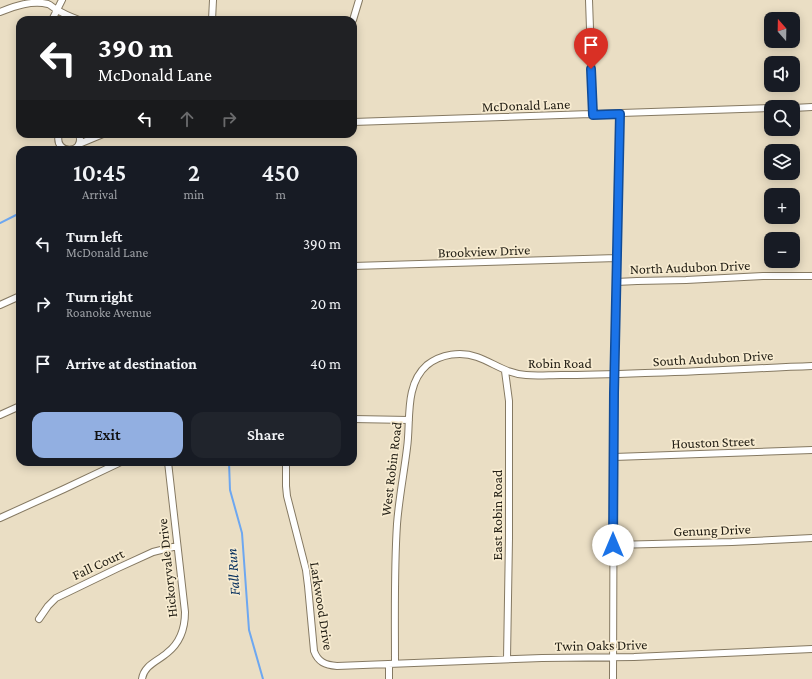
<!DOCTYPE html>
<html lang="en">
<head>
<meta charset="utf-8">
<style>
  :root { --surface:#171b24; --page:#20242c; --text:#f1f3f6; --muted:#9ea1a6; --accent:#92afe1 }
  body { margin:0; font-family:"Crimson Pro",serif; background:var(--page); color:var(--text); height:100vh; display:flex; flex-direction:column; font-size:15px; white-space:nowrap }
  * { box-sizing:border-box; margin:0 }
  p { font-size:13px; color:var(--muted) }
  .icon { flex:none; width:22px; height:22px; fill:none; stroke:currentColor; stroke-width:2; stroke-linecap:round; stroke-linejoin:round }
  .map { position:relative; flex:1; overflow:hidden }
  .details { position:absolute; left:16px; top:146px; width:341px; height:320px; display:flex; flex-direction:column; background:var(--surface); border-radius:12px; box-shadow:0 2px 10px #0003 }
  .details>* { flex:none }
  .hud { position:absolute; left:16px; top:16px; width:341px; height:122px; border-radius:12px; box-shadow:0 2px 10px #0003; background:#202124; color:#fff; overflow:hidden }
  .needle { width:26px; rotate:340deg }
  .tools { position:absolute; left:764px; top:12px; display:grid; gap:8px }
  .tools a { display:grid; place-items:center; width:36px; height:36px; border-radius:8px; background:var(--surface); box-shadow:0 2px 10px #0003; font-size:20px }
  .pin { position:absolute; display:grid; place-items:center; width:34px; height:34px; color:#fff; margin:-41px -17px; border-radius:50% 50% 50% 0; rotate:-45deg; box-shadow:0 0 4px #0007 }
  .pin .icon { rotate:45deg }
  .me { position:absolute; width:44px; margin:-22px; rotate:0deg; stroke-linejoin:round; filter:drop-shadow(0 0 3px #0008) }
  .turn { display:flex; align-items:center; gap:14px; height:84px; padding:0 16px; font-size:18px }
  .turn .icon { width:52px; height:52px; stroke-width:2.5 }
  .turn b { display:block; font-size:28px; line-height:34px }
  .lanes { display:flex; align-items:center; height:38px; padding:0 16px; background:#0003; justify-content:center; gap:20px; direction:ltr }
  .lanes .off { opacity:.35 }
  .eta { display:flex; justify-content:space-evenly; align-items:center; height:68px; text-align:center }
  .eta b { font-size:24px; font-weight:600; line-height:28px }
  .button { display:flex; gap:8px; margin-top:auto; padding:8px 16px }
  .button a { flex:1; height:46px; border-radius:12px; background:var(--accent); color:#111; font-size:16px; font-weight:600; line-height:46px; text-align:center }
  .button a+a { background:var(--page); color:var(--text) }
  ul { padding:0; list-style:none }
  li { display:flex; align-items:center; gap:12px; height:60px; padding:0 16px }
  li div { flex:1 }
  li b { display:block; font-size:15px }
  li em { font-style:normal }
  .map>svg:first-child { display:block }
  .lines { fill:none; stroke-linecap:round; stroke-linejoin:round }
  .stream { stroke:#6da7f0; stroke-width:2 }
  .street-casing { stroke:#857962; stroke-width:8 }
  .street { stroke:#fff; stroke-width:6 }
  .route-casing { stroke:#114b97; stroke-width:10 }
  .route { stroke:#1a73e8; stroke-width:7 }
  .labels { text-anchor:middle; dominant-baseline:central; stroke-width:3.5; stroke-linejoin:round; paint-order:stroke }
  .street-label { font-size:14px; fill:#242016; stroke:#f7ebd0 }
  .water-label { font-size:15px; font-style:italic; fill:#0a3260; stroke:#f7ebd0 }
</style>
</head>
<body>
<div class="map">
<svg width="812" height="679" viewBox="0 0 812 679">
  <rect width="100%" height="100%" fill="#eadec4"/>
  <g class="lines">
    <path class="stream" d="M0,223L20,213
      M229,462L230,490L242,533L249,630L263,679"/>
    <defs>
      <path id="street" d="M589,0L593,115
        M0,12C15,6 32,0 48,4C51,5 53,8 56,9C63,14 71,17 79,20
        M52,20L62,0
        M212,20L213,0
        M353,20L359,0
        M793,108L812,107
        M353,122L771,108
        M59,134C53,155 86,155 79,134
        M79,144L103,134
        M353,266L617,258
        M616,282L637,281L686,280L763,276H812
        M0,305L20,296
        M505,371L509,401V538L507,659
        M0,415L20,406
        M353,419L409,420
        M614,457L812,450
        M286,462V486L287,496L306,570L308,586L314,651C318,662 325,665 337,666L542,658L634,657L812,649
        M0,518L64,489L121,462
        M613,545L732,542L812,538
        M39,619L48,606L56,598L118,568L153,552L177,546
        M395,663C395,617 394,570 397,524C399,498 404,473 407,448C411,421 404,385 427,365C441,354 461,351 477,357C494,363 507,374 526,375C537,376 549,375 561,375C589,375 617,374 645,373C700,372 756,368 812,366
        M142,679C144,665 158,661 167,653C180,643 185,628 185,612L168,462
        M389,679V664
        M613,679L614,393L620,114"/>
    </defs>
    <use href="#street" class="street-casing"/>
    <use href="#street" class="street"/>
  </g>
  <g class="lines">
    <defs>
      <path id="route" d="M591,69L593,115L620,114L614,393L613,545"/>
    </defs>
    <use href="#route" class="route-casing"/>
    <use href="#route" class="route"/>
  </g>
  <g class="labels">
    <g class="street-label">
      <text transform="translate(526 105) rotate(-2)">McDonald Lane</text>
      <text transform="translate(484 251) rotate(-2)">Brookview Drive</text>
      <text transform="translate(690 267) rotate(-2)">North Audubon Drive</text>
      <text transform="translate(713 358) rotate(-3)">South Audubon Drive</text>
      <text x="560" y="363">Robin Road</text>
      <text transform="translate(713 442) rotate(-2)">Houston Street</text>
      <text transform="translate(391 469) rotate(-83)">West Robin Road</text>
      <text transform="translate(497 515) rotate(-90)">East Robin Road</text>
      <text transform="translate(712 530) rotate(-2)">Genung Drive</text>
      <text transform="translate(98 564) rotate(-25)">Fall Court</text>
      <text transform="translate(167 568) rotate(-96)">Hickoryvale Drive</text>
      <text transform="translate(322 606) rotate(81)">Larkwood Drive</text>
      <text transform="translate(601 645) rotate(-1)">Twin Oaks Drive</text>
    </g>
    <g class="water-label">
      <text transform="translate(233 572) rotate(-94)">Fall Run</text>
    </g>
  </g>
</svg>
<div class="tools">
<a><svg class="needle" viewBox="-14 -14 28 28"><path d="M0-13l5 13h-10z" fill="#e53935"/><path d="M0 13l5-13h-10z" fill="#9ea1a6"/></svg></a>
<a><svg class="icon" aria-label="sound" viewBox="0 0 24 24"><path d="M4 9h4l5-4v14l-5-4H4zM17 9q2 3 0 6"/></svg></a>
<a><svg class="icon" aria-label="search" viewBox="0 0 24 24"><circle cx="10" cy="10" r="6"/><path d="M15 15l6 6"/></svg></a>
<a><svg class="icon" aria-label="layers" viewBox="0 0 24 24"><path d="M12 4l9 5-9 5-9-5zM3 14l9 5 9-5"/></svg></a>
<a>+</a>
<a>−</a>
</div>
<div class="pin" style="left:591px;top:69px;background:#d93025"><svg class="icon" aria-label="arrive" viewBox="0 0 24 24"><path d="M6 21V4h12l-3 4 3 4H6"/></svg></div>
<svg class="me" style="left:613px;top:545px" viewBox="-20 -20 40 40"><circle r="19" fill="#fff"/><path d="M0-13L10 11 0 6-10 11z" fill="#1a73e8"/></svg>
<div class="hud">
<div class="turn"><svg class="icon" aria-label="left" viewBox="0 0 24 24"><path d="M17 20v-9H6M10 6l-5 5 5 5"/></svg><div><b>390 m</b>McDonald Lane</div></div>
<div class="lanes"><svg class="icon" aria-label="left" viewBox="0 0 24 24"><path d="M17 20v-9H6M10 6l-5 5 5 5"/></svg><svg class="icon off" aria-label="ahead" viewBox="0 0 24 24"><path d="M12 20V5M6 11l6-6 6 6"/></svg><svg class="icon off" aria-label="right" viewBox="0 0 24 24"><path d="M7 20v-9h11M14 6l5 5-5 5"/></svg></div>
</div>
<section class="details">
<div class="eta">
<div><b>10:45</b><p>Arrival</p></div>
<div><b>2</b><p>min</p></div>
<div><b>450</b><p>m</p></div>
</div>
<ul>
<li><svg class="icon" aria-label="left" viewBox="0 0 24 24"><path d="M17 20v-9H6M10 6l-5 5 5 5"/></svg><div><b>Turn left</b><p>McDonald Lane</p></div><em>390 m</em></li>
<li><svg class="icon" aria-label="right" viewBox="0 0 24 24"><path d="M7 20v-9h11M14 6l5 5-5 5"/></svg><div><b>Turn right</b><p>Roanoke Avenue</p></div><em>20 m</em></li>
<li><svg class="icon" aria-label="arrive" viewBox="0 0 24 24"><path d="M6 21V4h12l-3 4 3 4H6"/></svg><div><b>Arrive at destination</b></div><em>40 m</em></li>
</ul>
<div class="button"><a>Exit</a><a>Share</a></div>
</section>
</div>
</body>
</html>
